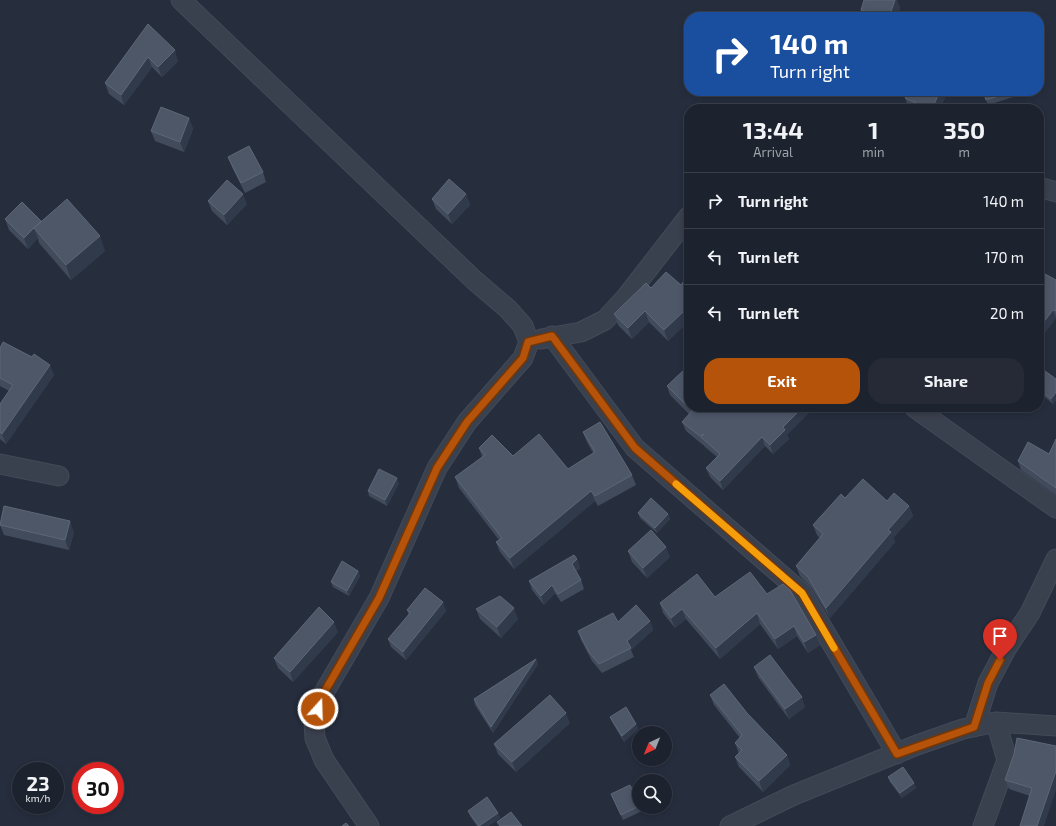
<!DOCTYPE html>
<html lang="en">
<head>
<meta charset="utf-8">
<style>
  :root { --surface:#1c222e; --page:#252a36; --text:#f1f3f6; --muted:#a0a4aa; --line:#3a3f4a; --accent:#b45309 }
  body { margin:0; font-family:"Exo 2",sans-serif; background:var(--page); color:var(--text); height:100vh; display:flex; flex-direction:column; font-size:15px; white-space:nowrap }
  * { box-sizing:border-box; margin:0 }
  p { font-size:13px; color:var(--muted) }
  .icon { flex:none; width:22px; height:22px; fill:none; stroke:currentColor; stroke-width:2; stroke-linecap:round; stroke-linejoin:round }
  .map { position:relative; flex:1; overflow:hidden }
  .side { position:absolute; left:684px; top:104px; width:360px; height:308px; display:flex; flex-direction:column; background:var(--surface); border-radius:16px; box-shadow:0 2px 6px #0003,0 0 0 1px var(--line) }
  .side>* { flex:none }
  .top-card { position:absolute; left:684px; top:12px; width:360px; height:84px; border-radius:16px; box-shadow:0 2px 6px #0003,0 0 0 1px var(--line); background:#1a4fa0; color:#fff; overflow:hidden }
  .needle { width:26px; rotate:223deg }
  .controls { position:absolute; left:632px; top:726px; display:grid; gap:8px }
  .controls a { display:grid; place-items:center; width:40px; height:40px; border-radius:50%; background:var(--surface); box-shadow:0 2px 6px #0003,0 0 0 1px var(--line); font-size:20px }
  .speed { position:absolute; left:12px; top:762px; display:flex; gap:8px; font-size:20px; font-weight:700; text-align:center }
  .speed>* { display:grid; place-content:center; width:52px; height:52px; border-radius:50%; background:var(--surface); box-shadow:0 2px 6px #0003,0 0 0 1px var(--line); line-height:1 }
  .speed small { font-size:10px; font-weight:400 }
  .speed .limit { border:6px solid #d22; background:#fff; color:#111 }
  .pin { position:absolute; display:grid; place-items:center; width:34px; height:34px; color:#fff; margin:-41px -17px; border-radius:50% 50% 50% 0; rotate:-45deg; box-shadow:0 0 4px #0007 }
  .pin .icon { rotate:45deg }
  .me { position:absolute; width:44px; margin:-22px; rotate:20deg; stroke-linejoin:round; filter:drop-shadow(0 0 3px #0008) }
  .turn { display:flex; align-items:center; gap:14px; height:84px; padding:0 20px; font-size:18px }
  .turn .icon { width:52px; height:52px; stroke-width:2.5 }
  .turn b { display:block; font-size:28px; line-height:34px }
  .eta { display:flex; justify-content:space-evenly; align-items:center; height:68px; text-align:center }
  .eta b { font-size:24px; font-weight:700; line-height:28px }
  .action { display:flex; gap:8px; margin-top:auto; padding:8px 20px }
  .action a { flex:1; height:46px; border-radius:16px; background:var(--accent); color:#fff; font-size:16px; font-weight:700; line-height:46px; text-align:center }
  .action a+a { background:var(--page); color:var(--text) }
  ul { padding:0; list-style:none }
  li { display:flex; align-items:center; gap:12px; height:56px; padding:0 20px; border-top:1px solid var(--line) }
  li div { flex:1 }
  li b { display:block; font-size:15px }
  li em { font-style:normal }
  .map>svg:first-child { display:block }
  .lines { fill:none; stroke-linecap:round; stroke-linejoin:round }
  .minor-casing { stroke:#434a57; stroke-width:21 }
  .minor { stroke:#3a414e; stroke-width:19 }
  .wall { fill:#414b5c }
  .shaded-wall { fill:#313a4b }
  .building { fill:#4d5768; stroke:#5e6777 }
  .route-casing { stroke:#753606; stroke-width:10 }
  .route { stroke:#b45309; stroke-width:7 }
  .slow { stroke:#f59e0b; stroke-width:7 }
</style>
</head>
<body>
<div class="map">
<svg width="1056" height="826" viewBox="0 0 1056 826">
  <rect width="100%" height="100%" fill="#262e3e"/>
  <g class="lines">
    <defs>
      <path id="minor" d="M181,0L474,280L508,309L523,326L529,342L523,358L467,422L437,468L379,598L322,696L314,722L315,738L324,760L369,826
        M1039,187L1056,192
        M552,336L635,448L802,593L897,754
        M541,339L581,332L605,320L627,296L689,216
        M915,408L1056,508
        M0,464L59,476
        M974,727L988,683L1006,649L1030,613L1056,559
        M730,826L794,795L917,745L963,729L996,722L1056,726
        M983,826L1007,760L996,722"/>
    </defs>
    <use href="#minor" class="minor-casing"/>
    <use href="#minor" class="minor"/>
  </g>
  <path class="wall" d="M864,0H897L900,8L897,17H863L861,10Z
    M148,24L178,61L162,77L152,67L124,105L109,94L105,83Z
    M948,91L940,109H911L909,108L905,98Z
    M983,91H1011L1013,97L988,105Z
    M189,118L193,129L184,152L155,141L151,131Z
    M228,157L263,172L266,182L245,193L232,167Z
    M466,194L470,205L452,224L436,209L432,199Z
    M208,201L247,204L227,225L212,211Z
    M689,218V237L688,236L684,225Z
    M5,219L41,222L105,251L71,280L39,243L38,238L28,249L9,230Z
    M689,274V325L687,323L668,341L649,322L632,339L618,325L614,314L651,288L681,285Z
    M1056,280V318L1039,340Z
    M0,348L54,375L6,444L0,439V404L9,391L0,386Z
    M1039,378L1056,379V400L1053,404L1039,392Z
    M667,386L689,407L787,435L789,439L773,454L765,446L723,490L710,477L706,468L717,457L704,446V445H703L686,431L682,422L689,414L670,395Z
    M583,432L632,475L636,485L598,506L595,501L514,569L500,552L496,542L499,540L459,488L455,477L482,457L479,448L513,456L568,469L593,453L587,442Z
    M1056,439V495L1021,470L1018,461L1049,454Z
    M399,483L387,506L369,496L368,491Z
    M845,498L887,501L909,506L913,516L893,538L895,542L830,618L811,587L800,576L796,566L820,538L817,535L813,525Z
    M638,513L668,514L670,519L657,533L640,518Z
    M0,525L74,532L69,550L4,535Z
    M628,551L670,557L647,578L632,562Z
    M577,559L580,568L576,572L581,580L584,589L561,602L555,593L544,605L532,590L529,581Z
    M358,571L360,576L349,596L333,587L331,582Z
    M767,594L816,635L820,645L808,653L797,636L778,649L760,624L720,659L686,619L675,628L663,613L660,603L715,597Z
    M476,609L518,619L501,638L480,619Z
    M407,610L446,611L406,660L391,647L388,639L409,615Z
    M650,621L653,630L631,650L634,657L602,673L592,661L581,640L578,631L618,622Z
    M338,632L293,682L278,668L274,658Z
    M536,659L538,664L493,733L475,705L474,699Z
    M754,667L805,707L789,719L758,677Z
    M710,695L747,713L787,755L790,765L763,792L739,767L735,757L739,754L735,743L740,738L714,705Z
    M610,717L636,724L638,729L624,742L612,722Z
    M570,723L516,772L498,754L494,744Z
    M1056,746L1030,796L1009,789L1005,780Z
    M888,777L914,783L916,788L902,798L890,782Z
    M611,794L639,803V807H641L642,811L623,820Z
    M468,811L498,813L500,818L488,826H477L470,816Z"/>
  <path class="shaded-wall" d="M895,0H897L900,8L897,17H889Z
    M175,50L178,61L162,77L158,67Z
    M148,57L152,67L124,105L121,95Z
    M940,91H948L940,109H932Z
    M189,118L193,129L184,152L180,142Z
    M243,194L247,204L227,225L224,215Z
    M466,194L470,205L452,224L448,214Z
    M34,228L38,238L28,249L24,238Z
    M100,236L105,251L71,280L66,265Z
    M1053,310L1056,318L1039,340V328Z
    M645,311L649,322L632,339L628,328Z
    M683,312L687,323L668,341L664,330Z
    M50,365L54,375L6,444L2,434Z
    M1056,392V400L1053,404L1051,399Z
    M803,407H815L787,435L789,439L773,454L770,445L783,427Z
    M762,437L765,446L723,490L720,481Z
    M397,478L399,483L387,506L385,500Z
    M591,491L595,501L514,569L510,558Z
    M909,506L913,516L893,538L895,542L830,618L826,608L888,530Z
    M668,514L670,519L657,533L655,528Z
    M70,521L74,532L69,550L65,540Z
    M666,547L670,557L647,578L643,568Z
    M577,559L580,568L575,573L572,564Z
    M358,571L360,576L349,596L347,591Z
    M552,585L555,593L544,605L541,596Z
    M443,602L446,611L406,660L403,652Z
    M514,608L518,619L501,638L497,627Z
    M682,609L686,619L675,628L671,618Z
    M757,613L760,624L720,659L716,648Z
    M650,621L653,630L631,650L627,641Z
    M334,622L338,632L293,682L290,672Z
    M794,626L797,636L778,649L775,639Z
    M816,635L820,645L808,653L804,642Z
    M536,659L538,664L493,733L491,727Z
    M802,697L805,707L789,719L785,709Z
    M566,713L570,723L516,772L512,762Z
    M636,724L638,729L624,742L622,736Z
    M787,755L790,765L763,792L759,781Z
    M1056,771V790L1044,826H1037Z
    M914,783L916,788L902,798L900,793Z
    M498,813L500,818L488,826H479Z"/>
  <path class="building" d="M864,0H895L889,17H880L861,10Z
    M948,15L952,17H947Z
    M148,24L175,50L158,67L148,57L121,95L105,83Z
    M909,91H940L932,109H929L905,98Z
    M983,91H1011V92L986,100Z
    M161,107L189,118L180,142L151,131Z
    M249,146L263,172L241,183L228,157Z
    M449,179L466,194L448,214L432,199Z
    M227,180L243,194L224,215L208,201Z
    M67,199L100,236L66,265L34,228Z
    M22,202L41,221L24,238L5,219Z
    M689,218V230L684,225Z
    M666,272L681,285L689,274V317L683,312L664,330L645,311L628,328L614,314L646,283L651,288Z
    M1045,274L1056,280V311L1053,310L1039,328V284Z
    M3,342L32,357L34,354L50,365L2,434L0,432V404L13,385L0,378V348Z
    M686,368L689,371V407H803L783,427L785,430L770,445L762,437L720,481L706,468L720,454L701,437L704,434L700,436L682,422L692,411L667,386Z
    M1045,371L1056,379V392L1051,399L1039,389V378Z
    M600,422L632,475L595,496L591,491L510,558L496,542L502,538L455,477L485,455L479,448L492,435L513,456L539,434L568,469L595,452L583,432Z
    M1056,439V488L1018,461L1028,442L1049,454Z
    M379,469L397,478L385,500L368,491Z
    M863,479L887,501L894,493L909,506L888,530L891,532L826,608L808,577L796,566L823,534L813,525L841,494L845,498Z
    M651,498L668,514L655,528L638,513Z
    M4,506L70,521L65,540L0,525Z
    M651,530L666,547L643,568L628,551Z
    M574,555L577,559L572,564L581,580L558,594L552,585L541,596L529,581Z
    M342,561L358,571L347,591L331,582Z
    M750,572L767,594L783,584L790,590L816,635L804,642L794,626L775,639L757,613L716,648L682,609L671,618L660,603L697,574L715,597Z
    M425,588L443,602L403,652L388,639L410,613L407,610Z
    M500,596L514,608L497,627L476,609Z
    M636,605L650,621L627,641L631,648L599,664L589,652L578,631L613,613L618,622Z
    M319,607L334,622L290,672L274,658Z
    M770,655L802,697L785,709L754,667Z
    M536,659L491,727L474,699Z
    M724,684L747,713L787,755L759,781L735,757L742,750L735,743L742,735L710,695Z
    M550,695L566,713L512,762L494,744Z
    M626,707L636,724L622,736L610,717Z
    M1017,738L1056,746V771L1037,826H1020L1032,788L1005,780L1014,754Z
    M903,767L914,783L900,793L888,777Z
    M630,785L639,803V806L621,815L611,794Z
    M487,797L498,813L479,826L468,811Z
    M511,812L522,826H500L497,822Z
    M346,823L349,826H342Z"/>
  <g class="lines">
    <defs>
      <path id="route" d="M318,709L322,696L379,598L437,468L467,422L523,358L528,342L552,336L635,448L802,593L897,754L974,727L988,683L1000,660"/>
    </defs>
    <use href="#route" class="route-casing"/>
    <use href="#route" class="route"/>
    <path class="slow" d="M676,484L802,593L834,648"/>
  </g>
</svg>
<div class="controls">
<a><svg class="needle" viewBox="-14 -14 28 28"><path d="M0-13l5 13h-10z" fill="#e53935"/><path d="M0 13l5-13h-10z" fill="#a0a4aa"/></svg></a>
<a><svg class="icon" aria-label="search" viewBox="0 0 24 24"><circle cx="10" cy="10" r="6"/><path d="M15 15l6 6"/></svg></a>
</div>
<div class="speed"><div>23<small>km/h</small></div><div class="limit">30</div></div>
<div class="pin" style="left:1000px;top:660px;background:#d93025"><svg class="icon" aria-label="arrive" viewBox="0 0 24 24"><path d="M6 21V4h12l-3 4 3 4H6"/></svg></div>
<svg class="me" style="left:318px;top:709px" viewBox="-20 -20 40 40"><circle r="17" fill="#b45309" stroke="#fff" stroke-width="3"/><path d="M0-11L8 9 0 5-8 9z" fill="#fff"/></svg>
<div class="top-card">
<div class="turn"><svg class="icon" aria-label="right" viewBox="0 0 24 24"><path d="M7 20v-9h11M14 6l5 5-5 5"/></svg><div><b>140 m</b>Turn right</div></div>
</div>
<section class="side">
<div class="eta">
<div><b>13:44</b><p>Arrival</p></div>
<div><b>1</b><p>min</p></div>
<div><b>350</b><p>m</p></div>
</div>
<ul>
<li><svg class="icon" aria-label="right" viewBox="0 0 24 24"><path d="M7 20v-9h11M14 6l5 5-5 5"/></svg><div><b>Turn right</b></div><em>140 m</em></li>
<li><svg class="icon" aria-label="left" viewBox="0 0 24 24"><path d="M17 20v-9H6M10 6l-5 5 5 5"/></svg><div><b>Turn left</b></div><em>170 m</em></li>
<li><svg class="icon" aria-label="left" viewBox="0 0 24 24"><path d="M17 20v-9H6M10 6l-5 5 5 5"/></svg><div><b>Turn left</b></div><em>20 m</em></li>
</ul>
<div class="action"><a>Exit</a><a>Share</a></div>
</section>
</div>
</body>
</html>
